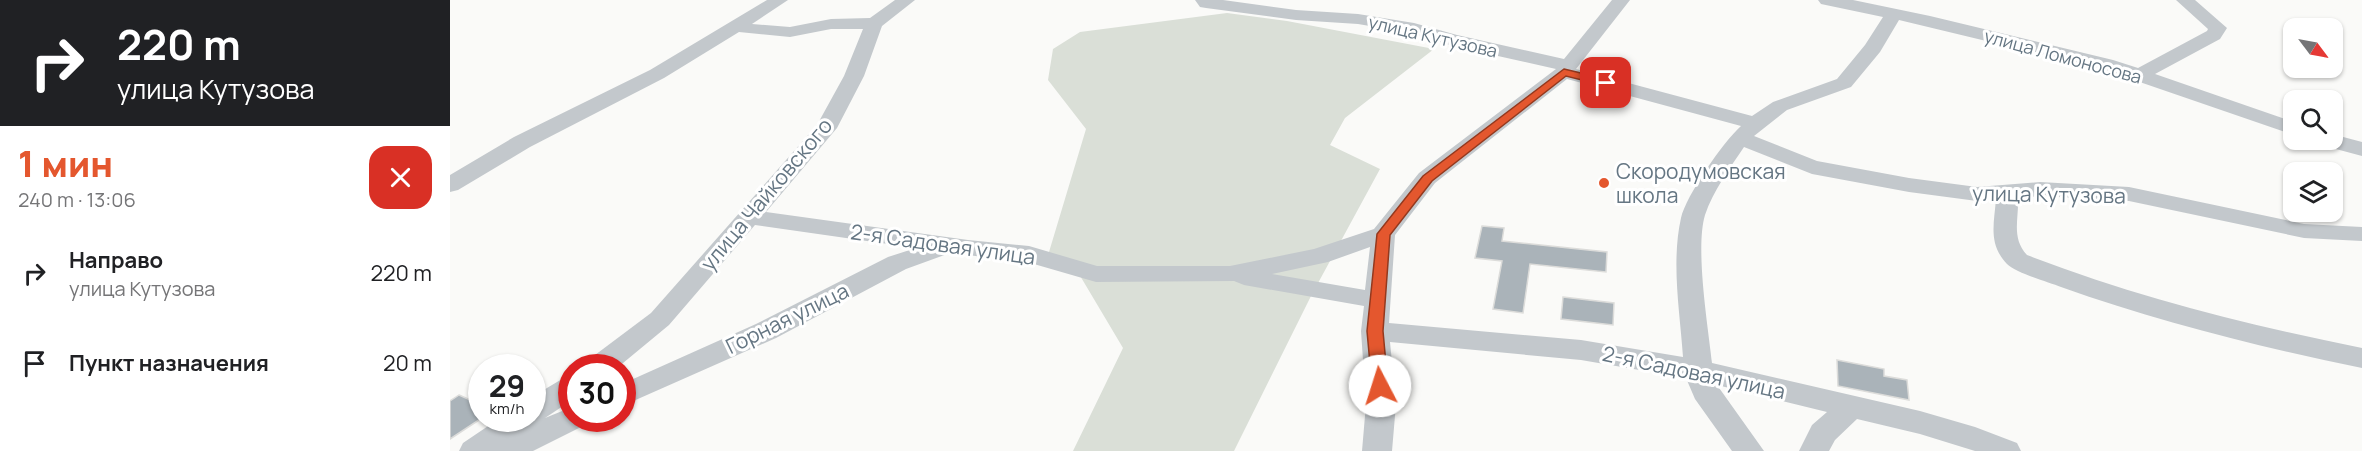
<!DOCTYPE html>
<html lang="ru">
<head>
<meta charset="utf-8">
<style>
  :root { --surface:#fff; --page:#f2f2f2; --text:#202124; --muted:#757577; --accent:#e4572e }
  body { margin:0; font-family:Manrope,sans-serif; background:var(--page); color:var(--text); height:100vh; display:flex; flex-direction:column; font-size:22px; white-space:nowrap }
  * { box-sizing:border-box; margin:0 }
  p { font-size:20px; color:var(--muted) }
  .icon { flex:none; width:33px; height:33px; fill:none; stroke:currentColor; stroke-width:2; stroke-linecap:round; stroke-linejoin:round }
  .map { position:relative; flex:1; overflow:hidden }
  .drawer { display:flex; flex-direction:column; background:var(--surface); width:450px }
  .drawer>* { flex:none }
  .hud { background:#202124; color:#fff; overflow:hidden }
  .needle { width:39px; rotate:122deg }
  .controls { position:absolute; left:1833px; top:18px; display:grid; gap:12px }
  .controls a { display:grid; place-items:center; width:60px; height:60px; border-radius:12px; background:var(--surface); box-shadow:0 2px 4px #0004; font-size:30px }
  .speed { position:absolute; left:18px; top:354px; display:flex; gap:12px; font-size:30px; font-weight:700; text-align:center }
  .speed>* { display:grid; place-content:center; width:78px; height:78px; border-radius:50%; background:var(--surface); box-shadow:0 2px 4px #0004; line-height:1 }
  .speed small { font-size:15px; font-weight:400 }
  .speed .limit { border:9px solid #d22; background:#fff; color:#111 }
  .pin { position:absolute; display:grid; place-items:center; width:51px; height:51px; color:#fff; margin:-26px; border-radius:12px; box-shadow:0 3px 9px #0006 }
  .me { position:absolute; width:66px; margin:-33px; rotate:355deg; stroke-linejoin:round; filter:drop-shadow(0 0 4px #0008) }
  .turn { display:flex; align-items:center; gap:21px; height:126px; padding:0 18px; font-size:27px }
  .turn .icon { width:78px; height:78px; stroke-width:2.5 }
  .turn b { display:block; font-size:42px; line-height:51px }
  .round { display:grid; place-items:center; flex:none; width:63px; height:63px; border-radius:18px; background:var(--page) }
  .summary { display:flex; align-items:center; justify-content:space-between; height:102px; padding:0 18px }
  h1 { font-size:36px; font-weight:800; line-height:45px; color:var(--accent) }
  ul { padding:0; list-style:none }
  li { display:flex; align-items:center; gap:18px; height:90px; padding:0 18px }
  li div { flex:1 }
  li b { display:block; font-size:22px }
  li em { font-style:normal }
  main { display:flex; flex:1; min-height:0 }
  .map>svg:first-child { display:block }
  .green { fill:#dadfd7 }
  .building { fill:#aab3b9; stroke:#dcdcda; stroke-width:1.5 }
  .lines { fill:none; stroke-linecap:round; stroke-linejoin:round }
  .minor { fill:#c3c8cc; fill-rule:evenodd }
  .route { fill:#e4572e; stroke:#94391e; stroke-width:1.5 }
  .poi-dot { fill:#e4572e; stroke:#fff; stroke-width:2 }
  .labels { text-anchor:middle; dominant-baseline:central; stroke-width:6; stroke-linejoin:round; paint-order:stroke }
  .far-street-label { font-size:18px; fill:#657683; stroke:#fff }
  .poi-label { font-size:21px; fill:#657683; stroke:#fff; text-anchor:start }
  .street-label { font-size:21px; fill:#657683; stroke:#fff }
</style>
</head>
<body>
<main>
<section class="drawer">
<div class="hud">
<div class="turn"><svg class="icon" aria-label="right" viewBox="0 0 24 24"><path d="M7 20v-9h11M14 6l5 5-5 5"/></svg><div><b>220 m</b>улица Кутузова</div></div>
</div>
<div class="summary"><div><h1>1 мин</h1><p>240 m · 13:06</p></div><a class="round" style="background:#d93025;color:#fff"><svg class="icon" aria-label="close" viewBox="0 0 24 24"><path d="M6 6l12 12M18 6L6 18"/></svg></a></div>
<ul>
<li><svg class="icon" aria-label="right" viewBox="0 0 24 24"><path d="M7 20v-9h11M14 6l5 5-5 5"/></svg><div><b>Направо</b><p>улица Кутузова</p></div><em>220 m</em></li>
<li><svg class="icon" aria-label="arrive" viewBox="0 0 24 24"><path d="M6 21V4h12l-3 4 3 4H6"/></svg><div><b>Пункт назначения</b></div><em>20 m</em></li>
</ul>
</section>
<div class="map">
<svg width="1912" height="451" viewBox="0 0 1912 451">
  <rect width="100%" height="100%" fill="#fafaf8"/>
  <path class="green" d="M777,13L837,21L984,49L895,118L880,145L930,169L861,296L784,451H623L673,348L629,274L596,262L636,129L598,80L603,49L630,32Z"/>
  <path class="building" d="M1032,226L1054,228L1052,241L1157,252L1156,272L1080,264L1073,313L1043,309L1052,261L1025,258Z
    M1113,297L1164,303L1163,325L1111,319Z
    M1387,360L1434,369V376L1457,380L1459,400L1388,386Z
    M9,395L32,405V418L0,439V401Z"/>
  <g class="lines">
    <path class="minor" d="M317,0H338L302,24L340,27L381,19L420,18L445,0H465L432,26L414,76L387,128L316,212L518,240L579,246L647,266H780L864,249L924,229L969,173L1106,69L1003,46L961,33L908,24L846,20L756,8L750,7L745,0H773L846,10L908,14L964,23L1007,35L1114,59L1162,0H1180L1126,69L1302,116L1323,102L1387,79L1415,45L1433,17L1371,4L1368,0H1403L1480,16L1663,60L1688,68L1757,31L1758,29L1726,0H1745L1777,28L1770,39L1705,74L1844,122V135L1649,68L1449,20L1430,52L1401,87L1337,110L1304,136L1367,161L1459,178L1527,187L1590,182L1679,187L1854,224L1912,227V241L1854,238L1679,201L1590,196L1568,198C1569,219 1561,238 1577,255C1686,297 1798,325 1912,348V368C1810,347 1709,322 1611,287C1598,282 1566,273 1557,264C1538,244 1544,224 1546,199L1527,201L1459,192L1362,174L1294,147C1280,168 1263,191 1255,215C1245,248 1258,326 1262,363L1470,411L1525,427L1567,443L1571,451H1525L1470,434L1407,419L1385,440L1379,451H1349L1362,425L1377,412L1267,385L1314,451H1282L1245,399L1236,378L1131,360L940,342L946,404L942,451H912L916,404L911,331L914,306L794,285L784,281L646,282L577,262L500,253L456,269L326,338L172,406V384L306,324L438,257L466,248L305,225L219,325L167,368H133L137,361L201,313L367,125L394,76L413,29H381L340,37L289,32L214,78L80,147L8,190L0,192V175L64,137L200,70ZM1117,79L1291,126C1273,142 1236,196 1231,218C1221,263 1230,312 1233,357L1131,340L939,323L945,235L985,183ZM920,247L915,290L822,274L878,262Z
      M1882,134L1912,142V156L1871,145L1868,140H1882Z
      M122,376V400L95,418L122,407V418H137L133,426L83,451H9L13,443L50,418H82V397L112,379Z"/>
  </g>
  <path class="route" d="M1114,69L1160,80L1161,83L1156,86L1116,76L982,181L940,235L933,331L938,386L936,390H924L922,386L917,331L927,234L973,176Z"/>
  <circle class="poi-dot" cx="1154" cy="183" r="6"/>
  <g class="labels">
    <g class="far-street-label">
      <text transform="translate(983 36) rotate(13)">улица Кутузова</text>
      <text transform="translate(1613 56) rotate(15)">улица Ломоносова</text>
    </g>
    <g class="poi-label">
      <text x="1166" y="171">Скородумовская<tspan x="1166" dy="24">школа</tspan></text>
    </g>
    <g class="street-label">
      <text transform="translate(316 194) rotate(-50)">улица Чайковского</text>
      <text transform="translate(1599 194) rotate(1)">улица Кутузова</text>
      <text transform="translate(493 244) rotate(8)">2-я Садовая улица</text>
      <text transform="translate(337 318) rotate(-26)">Горная улица</text>
      <text transform="translate(1244 372) rotate(12)">2-я Садовая улица</text>
    </g>
  </g>
</svg>
<div class="controls">
<a><svg class="needle" viewBox="-14 -14 28 28"><path d="M0-13l5 13h-10z" fill="#e53935"/><path d="M0 13l5-13h-10z" fill="#757577"/></svg></a>
<a><svg class="icon" aria-label="search" viewBox="0 0 24 24"><circle cx="10" cy="10" r="6"/><path d="M15 15l6 6"/></svg></a>
<a><svg class="icon" aria-label="layers" viewBox="0 0 24 24"><path d="M12 4l9 5-9 5-9-5zM3 14l9 5 9-5"/></svg></a>
</div>
<div class="speed"><div>29<small>km/h</small></div><div class="limit">30</div></div>
<div class="pin" style="left:1156px;top:83px;background:#d93025"><svg class="icon" aria-label="arrive" viewBox="0 0 24 24"><path d="M6 21V4h12l-3 4 3 4H6"/></svg></div>
<svg class="me" style="left:930px;top:386px" viewBox="-20 -20 40 40"><circle r="19" fill="#fff"/><path d="M0-13L10 11 0 6-10 11z" fill="#e4572e"/></svg>
</div>
</main>
</body>
</html>
